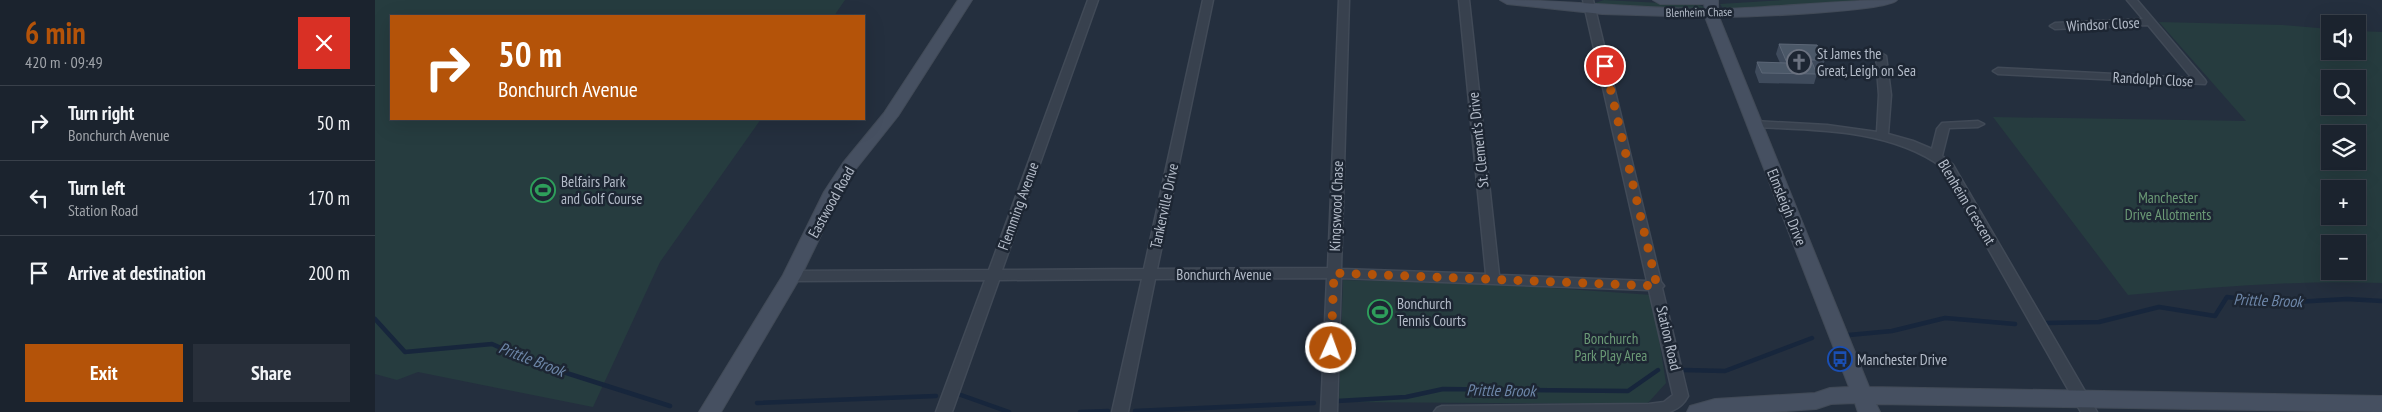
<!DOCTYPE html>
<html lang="en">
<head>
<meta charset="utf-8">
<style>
  :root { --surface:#1b232e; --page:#282f3a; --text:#f1f3f6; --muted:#a0a4aa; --line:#39404a; --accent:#b45309 }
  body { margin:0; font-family:"PT Sans Narrow",sans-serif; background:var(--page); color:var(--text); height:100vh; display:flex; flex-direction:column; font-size:19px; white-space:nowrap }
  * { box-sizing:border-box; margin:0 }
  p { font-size:16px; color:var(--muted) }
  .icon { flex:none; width:28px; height:28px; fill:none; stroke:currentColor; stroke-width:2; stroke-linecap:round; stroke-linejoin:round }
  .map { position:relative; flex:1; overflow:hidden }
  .panel { display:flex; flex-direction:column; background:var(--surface); width:375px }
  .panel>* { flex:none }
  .banner { position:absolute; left:15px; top:15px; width:475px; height:105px; border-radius:0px; box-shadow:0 5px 20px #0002,0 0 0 1px var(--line); background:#b45309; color:#fff; overflow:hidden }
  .buttons { position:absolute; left:1946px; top:15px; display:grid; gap:10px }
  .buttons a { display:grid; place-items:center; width:45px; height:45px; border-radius:0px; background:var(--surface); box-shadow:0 5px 20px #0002,0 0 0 1px var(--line); font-size:25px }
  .pin { position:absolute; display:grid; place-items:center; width:42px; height:42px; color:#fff; margin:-21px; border:2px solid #fff; border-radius:50%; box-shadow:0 1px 5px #0007 }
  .me { position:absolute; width:55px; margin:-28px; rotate:2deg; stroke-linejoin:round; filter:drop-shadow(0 0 4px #0008) }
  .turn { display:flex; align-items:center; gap:18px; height:105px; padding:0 25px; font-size:22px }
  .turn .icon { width:65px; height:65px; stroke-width:2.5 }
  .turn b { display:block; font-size:35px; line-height:42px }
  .round { display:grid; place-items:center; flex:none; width:52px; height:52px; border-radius:0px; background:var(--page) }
  .summary { display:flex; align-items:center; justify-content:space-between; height:85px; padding:0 25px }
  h1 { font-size:30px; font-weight:800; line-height:38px; color:var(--accent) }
  .button { display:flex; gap:10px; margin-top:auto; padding:10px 25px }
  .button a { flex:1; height:58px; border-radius:0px; background:var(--accent); color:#fff; font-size:20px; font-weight:800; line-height:58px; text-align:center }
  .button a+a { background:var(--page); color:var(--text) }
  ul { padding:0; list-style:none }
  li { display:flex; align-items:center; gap:15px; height:75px; padding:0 25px; border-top:1px solid var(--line) }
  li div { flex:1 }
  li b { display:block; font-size:19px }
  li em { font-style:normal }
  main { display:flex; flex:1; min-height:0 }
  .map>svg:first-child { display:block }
  .green { fill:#263c3f; fill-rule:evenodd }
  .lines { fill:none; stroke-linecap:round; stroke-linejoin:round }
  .stream { stroke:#17263c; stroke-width:4.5 }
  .street-casing { stroke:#414a57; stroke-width:3 }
  .secondary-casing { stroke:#414a57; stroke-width:2 }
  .street { fill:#38414e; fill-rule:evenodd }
  .secondary { fill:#465061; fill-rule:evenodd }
  .wall { fill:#3f4b5c }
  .building { fill:#4b5868; stroke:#5c6777 }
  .route { stroke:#b45309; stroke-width:9; stroke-dasharray:0 16.2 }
  .labels { text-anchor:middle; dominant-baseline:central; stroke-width:5; stroke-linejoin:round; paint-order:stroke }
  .far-street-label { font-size:12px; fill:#b4bcc9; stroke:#1d2633 }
  .street-label { font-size:15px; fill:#b4bcc9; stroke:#1d2633 }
  .poi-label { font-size:15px; fill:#b4bcc9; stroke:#1d2633; text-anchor:start }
  .park-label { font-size:15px; fill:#6b9a76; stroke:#1d2633 }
  .water-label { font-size:16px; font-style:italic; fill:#6d86a8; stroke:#1d2633 }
</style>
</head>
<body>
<main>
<section class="panel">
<div class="summary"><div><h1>6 min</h1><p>420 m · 09:49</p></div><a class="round" style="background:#d93025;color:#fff"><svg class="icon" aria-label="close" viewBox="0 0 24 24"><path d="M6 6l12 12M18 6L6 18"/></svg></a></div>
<ul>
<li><svg class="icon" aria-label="right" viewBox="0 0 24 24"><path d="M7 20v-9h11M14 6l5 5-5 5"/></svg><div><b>Turn right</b><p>Bonchurch Avenue</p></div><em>50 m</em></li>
<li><svg class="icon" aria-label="left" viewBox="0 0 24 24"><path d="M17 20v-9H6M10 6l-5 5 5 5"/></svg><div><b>Turn left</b><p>Station Road</p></div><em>170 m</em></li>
<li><svg class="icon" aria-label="arrive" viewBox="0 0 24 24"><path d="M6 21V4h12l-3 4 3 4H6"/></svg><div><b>Arrive at destination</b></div><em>200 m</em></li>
</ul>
<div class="button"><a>Exit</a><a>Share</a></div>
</section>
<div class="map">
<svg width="2007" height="412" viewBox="0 0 2007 412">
  <rect width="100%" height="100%" fill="#242f3e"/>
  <path class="green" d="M0,0H470L459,16H16V119H386L285,262L218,407L43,372L22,380L0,374Z
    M1229,0L1324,5L1329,7V9L1221,5L1220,3Z
    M1408,0H1489L1362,10L1347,7L1345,4Z
    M1784,22L1908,25L1955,29V51H1982L1983,31L2007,32V283C1922,280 1838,287 1753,295L1618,117L1871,121ZM1955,79H1982V106H1955ZM1955,134H1982V161H1955ZM1955,189H1982V216H1955ZM1955,244H1982V271H1955Z
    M968,280L1119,284L1277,295L1291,383L1272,404L964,402Z"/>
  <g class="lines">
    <path class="stream" d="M0,319L30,352L117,344L160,363L295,406
      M1671,323L1724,322L1784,307L1840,316L1852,297L1903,303L1972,299L2007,301
      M1474,335L1517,331L1570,318L1640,324
      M1309,370L1350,371L1437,338
      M586,395L634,412
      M962,401L1031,397L1068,389L1253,391L1283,370
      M382,403L561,396
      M760,411L939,403
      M705,412L733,411"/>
    <defs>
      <path id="street" d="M713,0H723L627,270L769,269L828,0H838L782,269L953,268L964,0H974L966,269L1111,274L1084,0H1094L1124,275L1272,281L1208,0H1218L1286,282L1289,286L1287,288L1313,396C1309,404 1303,409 1294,412H1059L1062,408L1067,406L1274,404L1289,402L1298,395L1274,290L966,278L962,412H946L952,278L780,279L753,412H737L767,279L624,280L577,412H561L610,280L417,281L412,279L410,276L412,273L417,271L614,270Z
        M1752,0H1762L1830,80L1831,82L1830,84L1623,74L1618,71L1623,68L1817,78L1773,25L1680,29L1675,26L1680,23L1768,19Z
        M1506,53L1511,56L1516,95L1513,134L1538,141L1557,149L1562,129L1567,123L1603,121L1609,124L1603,127L1574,128L1567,156L1578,165L1722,412H1706L1567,167C1515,129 1442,130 1379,127L1373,124L1379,121L1452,125L1502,132L1504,95L1501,56Z"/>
      <path id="secondary" d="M583,0H597L523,116L480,170L467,192L426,276L346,412H324L408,275L449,192L468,163L509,113Z
        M1125,0C1191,0 1257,8 1324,9H1330L1329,4H1285L1278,0H1343V9C1403,8 1462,0 1522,0C1513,12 1367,17 1344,17L1494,387L2007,396V412L1501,404L1505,412H1483L1480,403L1456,404L1441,409L1396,412H1312L1315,406L1340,399L1440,393L1455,388L1474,387L1330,17L1227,14L1132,4Z"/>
    </defs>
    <use href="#street" class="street-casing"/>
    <use href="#secondary" class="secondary-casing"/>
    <use href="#street" class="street"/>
    <use href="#secondary" class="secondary"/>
  </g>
  <path class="wall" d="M1404,44L1450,60L1446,70H1440L1442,74L1439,84L1384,83L1380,72L1382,62L1405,63L1401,54Z"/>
  <path class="building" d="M1404,44L1442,45L1450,60H1436L1442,74L1387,73L1382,62L1412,63Z"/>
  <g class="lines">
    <path class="route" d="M956,348L959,273L1282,286L1230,66"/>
  </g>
  <defs>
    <symbol id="church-ring" viewBox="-11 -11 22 22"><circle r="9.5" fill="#1d2633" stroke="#6b7280" stroke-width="1.5"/><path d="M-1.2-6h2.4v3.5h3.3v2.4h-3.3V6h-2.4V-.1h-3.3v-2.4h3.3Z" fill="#6b7280"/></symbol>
    <symbol id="stadium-ring" viewBox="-11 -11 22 22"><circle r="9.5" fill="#1d2633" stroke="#2e9e5b" stroke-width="1.5"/><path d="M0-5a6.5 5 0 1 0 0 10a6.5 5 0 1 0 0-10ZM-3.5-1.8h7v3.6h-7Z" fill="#2e9e5b"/></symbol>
    <symbol id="bus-ring" viewBox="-11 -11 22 22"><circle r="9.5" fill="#1d2633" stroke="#1a4fb4" stroke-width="1.5"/><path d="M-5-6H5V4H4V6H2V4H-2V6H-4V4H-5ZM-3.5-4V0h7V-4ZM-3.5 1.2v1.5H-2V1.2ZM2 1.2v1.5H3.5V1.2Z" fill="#1a4fb4"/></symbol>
  </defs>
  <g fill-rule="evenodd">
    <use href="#church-ring" x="1410" y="48" width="28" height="28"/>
    <use href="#stadium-ring" x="154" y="176" width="28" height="28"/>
    <use href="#stadium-ring" x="991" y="298" width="28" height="28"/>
    <use href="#bus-ring" x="1451" y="345" width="28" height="28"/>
  </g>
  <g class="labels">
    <g class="far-street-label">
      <text transform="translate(1324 12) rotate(-1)">Blenheim Chase</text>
    </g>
    <g class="street-label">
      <text transform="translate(1728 24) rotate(-3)">Windsor Close</text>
      <text transform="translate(1778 79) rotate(3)">Randolph Close</text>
      <text transform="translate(1103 140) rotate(-96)">St. Clement's Drive</text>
      <text transform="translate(456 202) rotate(-61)">Eastwood Road</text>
      <text transform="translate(1592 202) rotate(59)">Blenheim Crescent</text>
      <text transform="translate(643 206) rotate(-70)">Flemming Avenue</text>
      <text transform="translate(789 206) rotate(-78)">Tankerville Drive</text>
      <text transform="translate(961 206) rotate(-88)">Kingswood Chase</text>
      <text transform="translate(1412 207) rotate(68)">Elmsleigh Drive</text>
      <text x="849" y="274">Bonchurch Avenue</text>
      <text transform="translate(1294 338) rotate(77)">Station Road</text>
    </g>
    <g class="poi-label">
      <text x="1442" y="53">St James the<tspan x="1442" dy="17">Great, Leigh on Sea</tspan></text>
      <text x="186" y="181">Belfairs Park<tspan x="186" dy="17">and Golf Course</tspan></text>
      <text x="1022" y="303">Bonchurch<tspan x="1022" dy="17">Tennis Courts</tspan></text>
      <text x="1482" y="359">Manchester Drive</text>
    </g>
    <g class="park-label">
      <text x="1793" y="197">Manchester<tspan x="1793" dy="17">Drive Allotments</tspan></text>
      <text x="1236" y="338">Bonchurch<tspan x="1236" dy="17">Park Play Area</tspan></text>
    </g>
    <g class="water-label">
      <text transform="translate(1893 300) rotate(2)">Prittle Brook</text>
      <text transform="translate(157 359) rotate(21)">Prittle Brook</text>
      <text transform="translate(1126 390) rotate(1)">Prittle Brook</text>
    </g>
  </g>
</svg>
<div class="buttons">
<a><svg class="icon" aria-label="sound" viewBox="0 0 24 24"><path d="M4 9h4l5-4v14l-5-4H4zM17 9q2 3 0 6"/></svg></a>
<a><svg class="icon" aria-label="search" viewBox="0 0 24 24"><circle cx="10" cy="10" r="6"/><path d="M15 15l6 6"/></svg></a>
<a><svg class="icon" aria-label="layers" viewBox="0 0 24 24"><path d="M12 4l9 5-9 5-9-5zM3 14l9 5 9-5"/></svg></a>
<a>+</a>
<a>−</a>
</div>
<div class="pin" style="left:1230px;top:66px;background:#d93025"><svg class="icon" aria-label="arrive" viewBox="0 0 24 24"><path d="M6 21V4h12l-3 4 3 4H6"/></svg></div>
<svg class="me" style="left:956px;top:348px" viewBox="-20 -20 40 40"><circle r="17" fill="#b45309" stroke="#fff" stroke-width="3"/><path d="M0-11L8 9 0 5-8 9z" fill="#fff"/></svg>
<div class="banner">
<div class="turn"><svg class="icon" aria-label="right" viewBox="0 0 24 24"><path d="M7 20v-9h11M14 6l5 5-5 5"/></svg><div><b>50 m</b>Bonchurch Avenue</div></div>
</div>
</div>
</main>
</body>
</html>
